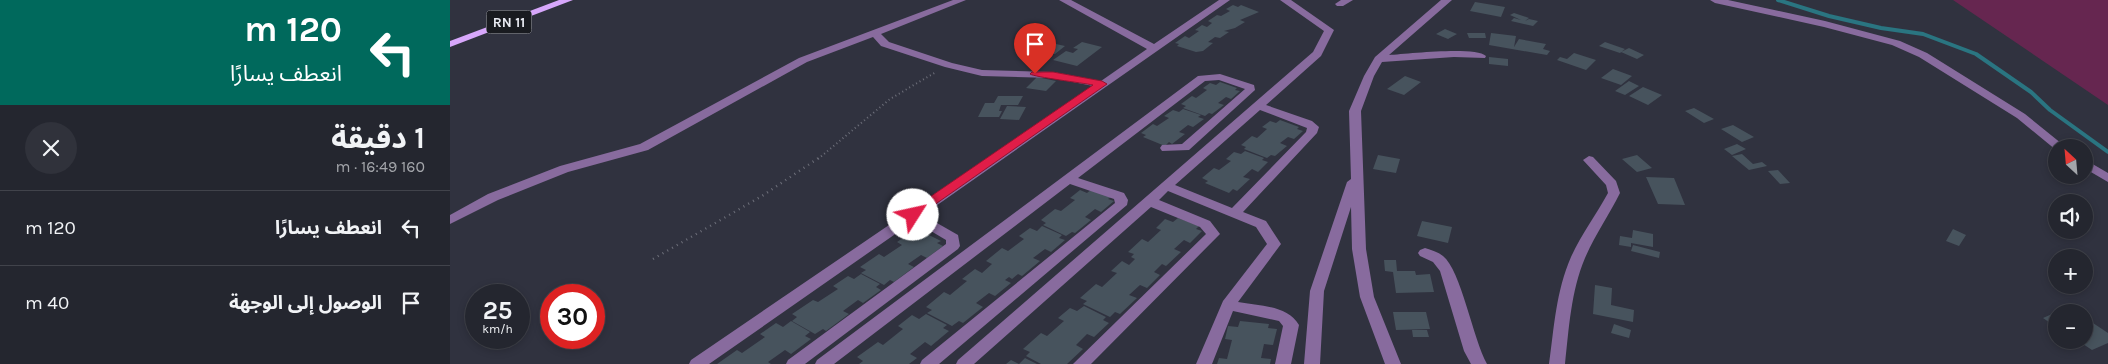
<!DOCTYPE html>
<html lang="ar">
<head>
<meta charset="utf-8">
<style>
  :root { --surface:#24262f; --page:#30323b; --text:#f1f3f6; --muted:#a3a5aa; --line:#41434b }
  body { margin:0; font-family:Karla,"Noto Sans Arabic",sans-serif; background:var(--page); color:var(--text); direction:rtl; height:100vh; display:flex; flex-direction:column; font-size:19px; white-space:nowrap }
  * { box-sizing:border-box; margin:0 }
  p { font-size:16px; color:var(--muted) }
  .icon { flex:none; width:28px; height:28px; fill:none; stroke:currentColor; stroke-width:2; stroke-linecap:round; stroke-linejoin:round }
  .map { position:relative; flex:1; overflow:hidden; direction:ltr }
  .sheet { display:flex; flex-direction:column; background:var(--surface); width:450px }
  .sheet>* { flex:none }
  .banner { background:#00695c; color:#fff; overflow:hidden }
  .needle { width:32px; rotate:334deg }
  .tools { position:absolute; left:1598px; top:139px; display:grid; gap:10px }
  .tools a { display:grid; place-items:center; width:45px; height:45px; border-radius:50%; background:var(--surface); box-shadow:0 2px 8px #0003,0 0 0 1px var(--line); font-size:25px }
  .speed { position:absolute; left:15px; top:284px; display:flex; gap:10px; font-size:25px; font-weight:700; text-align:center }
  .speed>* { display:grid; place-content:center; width:65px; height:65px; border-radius:50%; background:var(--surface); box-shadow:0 2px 8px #0003,0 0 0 1px var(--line); line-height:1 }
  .speed small { font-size:12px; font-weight:400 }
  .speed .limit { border:8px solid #d22; background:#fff; color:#111 }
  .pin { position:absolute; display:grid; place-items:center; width:42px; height:42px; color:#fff; margin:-51px -21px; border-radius:50% 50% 50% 0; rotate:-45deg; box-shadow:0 0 5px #0007 }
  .pin .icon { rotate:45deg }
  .me { position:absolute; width:55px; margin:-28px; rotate:55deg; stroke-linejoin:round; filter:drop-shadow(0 0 4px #0008) }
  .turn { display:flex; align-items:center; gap:18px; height:105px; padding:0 25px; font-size:22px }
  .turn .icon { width:65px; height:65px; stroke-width:2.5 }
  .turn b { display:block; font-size:35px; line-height:42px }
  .round { display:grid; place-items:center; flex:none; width:52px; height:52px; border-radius:26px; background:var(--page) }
  .overview { display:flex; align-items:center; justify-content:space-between; height:85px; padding:0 25px }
  h1 { font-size:30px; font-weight:700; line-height:38px }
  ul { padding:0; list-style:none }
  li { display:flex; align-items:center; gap:15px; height:75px; padding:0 25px; border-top:1px solid var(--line) }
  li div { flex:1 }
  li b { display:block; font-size:19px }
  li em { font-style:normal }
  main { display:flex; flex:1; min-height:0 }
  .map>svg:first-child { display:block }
  .green { fill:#662650 }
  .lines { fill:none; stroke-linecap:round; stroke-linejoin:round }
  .stream { stroke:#2a7581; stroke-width:4 }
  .building { fill:#47535d }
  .path-far1 { stroke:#6d6f7a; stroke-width:2; stroke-dasharray:1 3; stroke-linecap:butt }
  .path { stroke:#6d6f7a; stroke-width:2.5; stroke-dasharray:1 4.5; stroke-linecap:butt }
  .minor { fill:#886b9e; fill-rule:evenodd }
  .major { fill:#d7a7fb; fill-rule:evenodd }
  .route { fill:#e11d48; stroke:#92132f }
  .labels { text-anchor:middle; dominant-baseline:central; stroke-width:5; stroke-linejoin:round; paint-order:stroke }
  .shield { fill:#191b20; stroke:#abadb4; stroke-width:1 }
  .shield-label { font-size:14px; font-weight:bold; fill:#e9ebf3 }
</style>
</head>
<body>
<main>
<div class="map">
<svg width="1658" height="364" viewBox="0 0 1658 364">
  <rect width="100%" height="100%" fill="#30323f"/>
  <path class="green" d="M1503,0H1658V105Z"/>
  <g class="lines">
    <path class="stream" d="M1328,0L1379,16L1431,28L1473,34L1526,54L1581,92L1600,110L1658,152"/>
  </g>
  <path class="building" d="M1025,2L1055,7L1051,17L1020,11Z
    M783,5L788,7L791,5L809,12L790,20L795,22L785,28L774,31L779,32L770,38L765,37L758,42L763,43L753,51L746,52L727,46L729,44L725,43L735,36L739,38L749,31L745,30L752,25L757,27L762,23L758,21L767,15L771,16L780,11L776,9Z
    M1064,13L1079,18L1075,21L1079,19L1088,21L1083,26L1061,21L1064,18L1071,20L1060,15Z
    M995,29L1007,34L998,39L986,34Z
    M1017,33H1035L1036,38H1019Z
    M1041,33L1066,36L1064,47L1069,39L1096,44L1093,49L1100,51L1097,55L1039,45Z
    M632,42L652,47L627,66L603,60L616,51L623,53L628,49L623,48Z
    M1155,42L1175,49L1170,53L1149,46Z
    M606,44L615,46L605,54L588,51L594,46L602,47Z
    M1179,48L1194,55L1187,59L1171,52Z
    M1124,53L1146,60L1136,70L1107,60L1110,57L1117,59Z
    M1039,57L1058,59V66L1039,64Z
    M1163,69L1182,76L1171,85L1151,78Z
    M955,76L971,82L954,95L937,89Z
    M587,77L606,81L596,91L576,88Z
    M1179,81L1189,86L1175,95L1165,91Z
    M770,82L787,88L785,90L790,91L781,99L776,97L768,103L774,105L762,114L759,113L755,116L733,108L736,106L731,104L742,96L746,98L757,90L753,88L760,83L766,85Z
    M1193,87L1212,95L1198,105L1179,96Z
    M548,96H573L568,105H551L549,111H552L549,117H528L535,103H544Z
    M557,106L576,107L569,120L550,119Z
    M1244,108L1264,119L1254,123L1235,111Z
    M733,109L751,115L748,117L754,119L743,127L738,125L729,132L735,134L722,144L719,142L715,146L693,137L696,135L691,133L703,124L707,126L719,118L714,116L723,110L729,112Z
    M830,120L849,127L847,129L853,131L844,139L838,137L830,143L837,146L825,156L821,155L817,158L794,149L796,147L791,145L802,136L807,138L817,129L812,127L820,121L826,123Z
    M1283,125L1304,137L1292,142L1271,129Z
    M1287,144L1296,149L1282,155L1274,149Z
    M795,151L814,158L812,160L818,162L808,172L802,169L793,177L800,179L787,191L783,189L779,193L755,183L758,181L752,178L764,168L769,170L781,161L776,159L784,152L791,154Z
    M1292,154L1303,164L1312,162L1317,166L1299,170L1282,156Z
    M928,155L950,159L946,173L923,169Z
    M1187,155L1202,168L1187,172L1172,159Z
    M1328,170L1340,183L1330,184L1318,171Z
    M1196,177L1224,178L1235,205L1208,204Z
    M642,189L661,197L658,199L664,201L651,212L645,209L635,217L641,220L625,233L622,232L616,236L593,225L596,223L591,220L605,209L611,211L625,200L620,198L630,190L637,193Z
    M728,218L749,226L746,229L752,231L740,243L734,240L724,249L731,252L716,266L712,264L704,272L710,275L697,288L690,285L679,295L687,298L670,314L665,312L660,317L633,304L637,301L630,298L646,284L652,287L667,273L661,271L672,261L679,265L685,259L681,257L684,254L678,252L692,239L698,242L711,230L706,228L715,219L723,222Z
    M972,221L1002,227L998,243L967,236Z
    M592,226L612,235L609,238L615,240L601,252L595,249L583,258L590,261L572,276L568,274L562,279L559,277L555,280L561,283L545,296L539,293L526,303L533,307L513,323L509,321L502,326L477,313L482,310L476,307L494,292L500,295L517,281L512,279L525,269L532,273L542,264L536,261L552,248L558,251L574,239L569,236L580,228L587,231Z
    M1503,229L1516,235L1509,246L1496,241Z
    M1183,230L1203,234V247L1181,243V247L1169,245L1170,236L1182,238Z
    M473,232L491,241L487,243L493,246L477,258L471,255L458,264L464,267L444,282L440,280L434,285L411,273L416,270L410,267L429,254L434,257L452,245L447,242L460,233L466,236Z
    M1183,245L1210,252L1209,258L1181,251Z
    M934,260H946L947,271H965L966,275L980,274L984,292L946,293L943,272L935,271Z
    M411,274L430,284L426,287L431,290L413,303L408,300L393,311L399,314L376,331L373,329L365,334L342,321L347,317L342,314L363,300L368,302L388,289L383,286L398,276L404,279Z
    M1145,285L1162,288L1161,305L1184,310L1183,322L1143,314Z
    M634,306L656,317L653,320L659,323L644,337L637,334L626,345L633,349L617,364H591L576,356L580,352L573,349L591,333L597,336L614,321L608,318L620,308L627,311Z
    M1618,307L1626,312H1606V327L1593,318Z
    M943,312H976L980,329L946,330Z
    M476,314L497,325L493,328L499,331L481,346L475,342L460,354L467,358L459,364H409L413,361L407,357L428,342L433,345L453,329L448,326L462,315L469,319Z
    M1634,317L1658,333V343L1642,350L1627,340H1634Z
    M341,321L360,332L355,336L361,339L341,354L335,350L318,362L321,364H267L287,350L292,353L315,337L310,334L326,323L333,327Z
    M790,321L819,324L818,328L827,329L823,345L814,344L811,358L821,359L820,364H767L769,358L777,359L782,340L775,339L778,326L788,327Z
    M1164,324L1181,330L1179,338L1161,333Z
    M962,330H977L979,337H963Z
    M575,358L587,364H556L561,360L569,364Z"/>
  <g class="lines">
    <path class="path-far1" d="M368,159L440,99L486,72"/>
    <path class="path" d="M203,259L312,196L370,157"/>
    <path class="minor" d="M503,0H516L431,34L439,42L502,63L532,70L603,72L651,81L697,49L609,0H621L704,44L769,0H780L473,215L508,235L510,246L508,249L355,364H336L338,360L496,244V240L464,221L259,364H239L241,360L643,86L603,78L532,76L495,67L431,46L423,37L357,62L198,150L118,172L48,200L0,224V215L38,194L110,166L190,144L349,58Z
      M830,0H841L884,30L871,56L816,105L862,121L869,127L867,133L793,212L816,221L831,244L788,302C809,306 837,305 849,325L841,364H825L833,326L829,321L783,311L762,364H746L773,301L817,244L806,227L718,191L709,200L760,221L770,234L641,364H623L756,234L750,227L701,207L524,364H506L508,360L863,52L874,31ZM810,110L857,128L856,132L782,208L725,185Z
      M891,0H903L893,6H887L885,4Z
      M991,0H1002L939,55C957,54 1025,46 1036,56L1035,58L1004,57L932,62L924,76L911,111L916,249L924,297L951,364H935L910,297L902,249L901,207L874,291L870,364H854L860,291L897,182L901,179L899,111L914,76L925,57Z
      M1260,0H1278L1375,21L1450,41L1477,53L1575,114L1617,148H1606V150L1567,118L1469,57L1442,45L1374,27L1265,3Z
      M770,74L804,85L805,90L739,150L712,151L710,148L712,145L732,144L795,89L769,80L755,81L628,178L674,193L678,200L677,205L489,364H470L472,360L665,203L664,199L620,184L384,364H365L367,360L748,76Z
      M1139,156L1143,157L1166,181L1170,193C1159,215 1145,235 1135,258C1121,291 1119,328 1115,364H1099C1104,328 1106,291 1121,257C1131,235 1146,215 1158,193L1156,185L1133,160Z
      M1634,159L1658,173V182L1634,168Z
      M975,248C981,250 988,252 993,256C1011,270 1023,339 1037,364H1021L1014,351L990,271L983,262L970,256L968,253L970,250Z"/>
    <path class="major" d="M109,0H123L0,47V41Z"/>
  </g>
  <path class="route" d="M582,72H603L652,81L657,84L467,217H458V212L643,85C633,83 584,77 580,74Z"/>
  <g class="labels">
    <rect class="shield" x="36.5" y="10.5" width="45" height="23" rx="4"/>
    <g class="shield-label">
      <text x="59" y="22">RN 11</text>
    </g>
  </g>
</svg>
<div class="tools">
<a><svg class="needle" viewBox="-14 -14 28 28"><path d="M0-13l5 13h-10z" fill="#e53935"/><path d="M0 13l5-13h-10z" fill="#a3a5aa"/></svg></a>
<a><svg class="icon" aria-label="sound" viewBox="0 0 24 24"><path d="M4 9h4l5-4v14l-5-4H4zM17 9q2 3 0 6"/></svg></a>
<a>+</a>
<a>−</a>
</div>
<div class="speed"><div>25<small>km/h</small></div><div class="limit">30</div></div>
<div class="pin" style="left:585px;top:74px;background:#d93025"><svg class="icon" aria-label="arrive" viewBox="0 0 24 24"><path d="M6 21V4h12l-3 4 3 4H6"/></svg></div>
<svg class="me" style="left:463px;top:215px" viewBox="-20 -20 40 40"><circle r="19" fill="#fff"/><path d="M0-13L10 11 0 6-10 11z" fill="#e11d48"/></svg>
</div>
<section class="sheet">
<div class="banner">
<div class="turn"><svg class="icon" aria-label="left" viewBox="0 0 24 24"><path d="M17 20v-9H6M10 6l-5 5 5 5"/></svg><div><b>120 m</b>انعطف يسارًا</div></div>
</div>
<div class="overview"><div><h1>1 دقيقة</h1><p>160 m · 16:49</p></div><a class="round"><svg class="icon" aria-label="close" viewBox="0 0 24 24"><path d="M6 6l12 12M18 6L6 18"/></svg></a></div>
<ul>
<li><svg class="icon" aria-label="left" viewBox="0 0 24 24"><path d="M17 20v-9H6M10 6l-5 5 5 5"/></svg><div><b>انعطف يسارًا</b></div><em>120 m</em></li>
<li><svg class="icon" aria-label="arrive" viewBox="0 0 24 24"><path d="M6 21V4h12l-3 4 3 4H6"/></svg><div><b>الوصول إلى الوجهة</b></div><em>40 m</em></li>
</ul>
</section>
</main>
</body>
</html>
